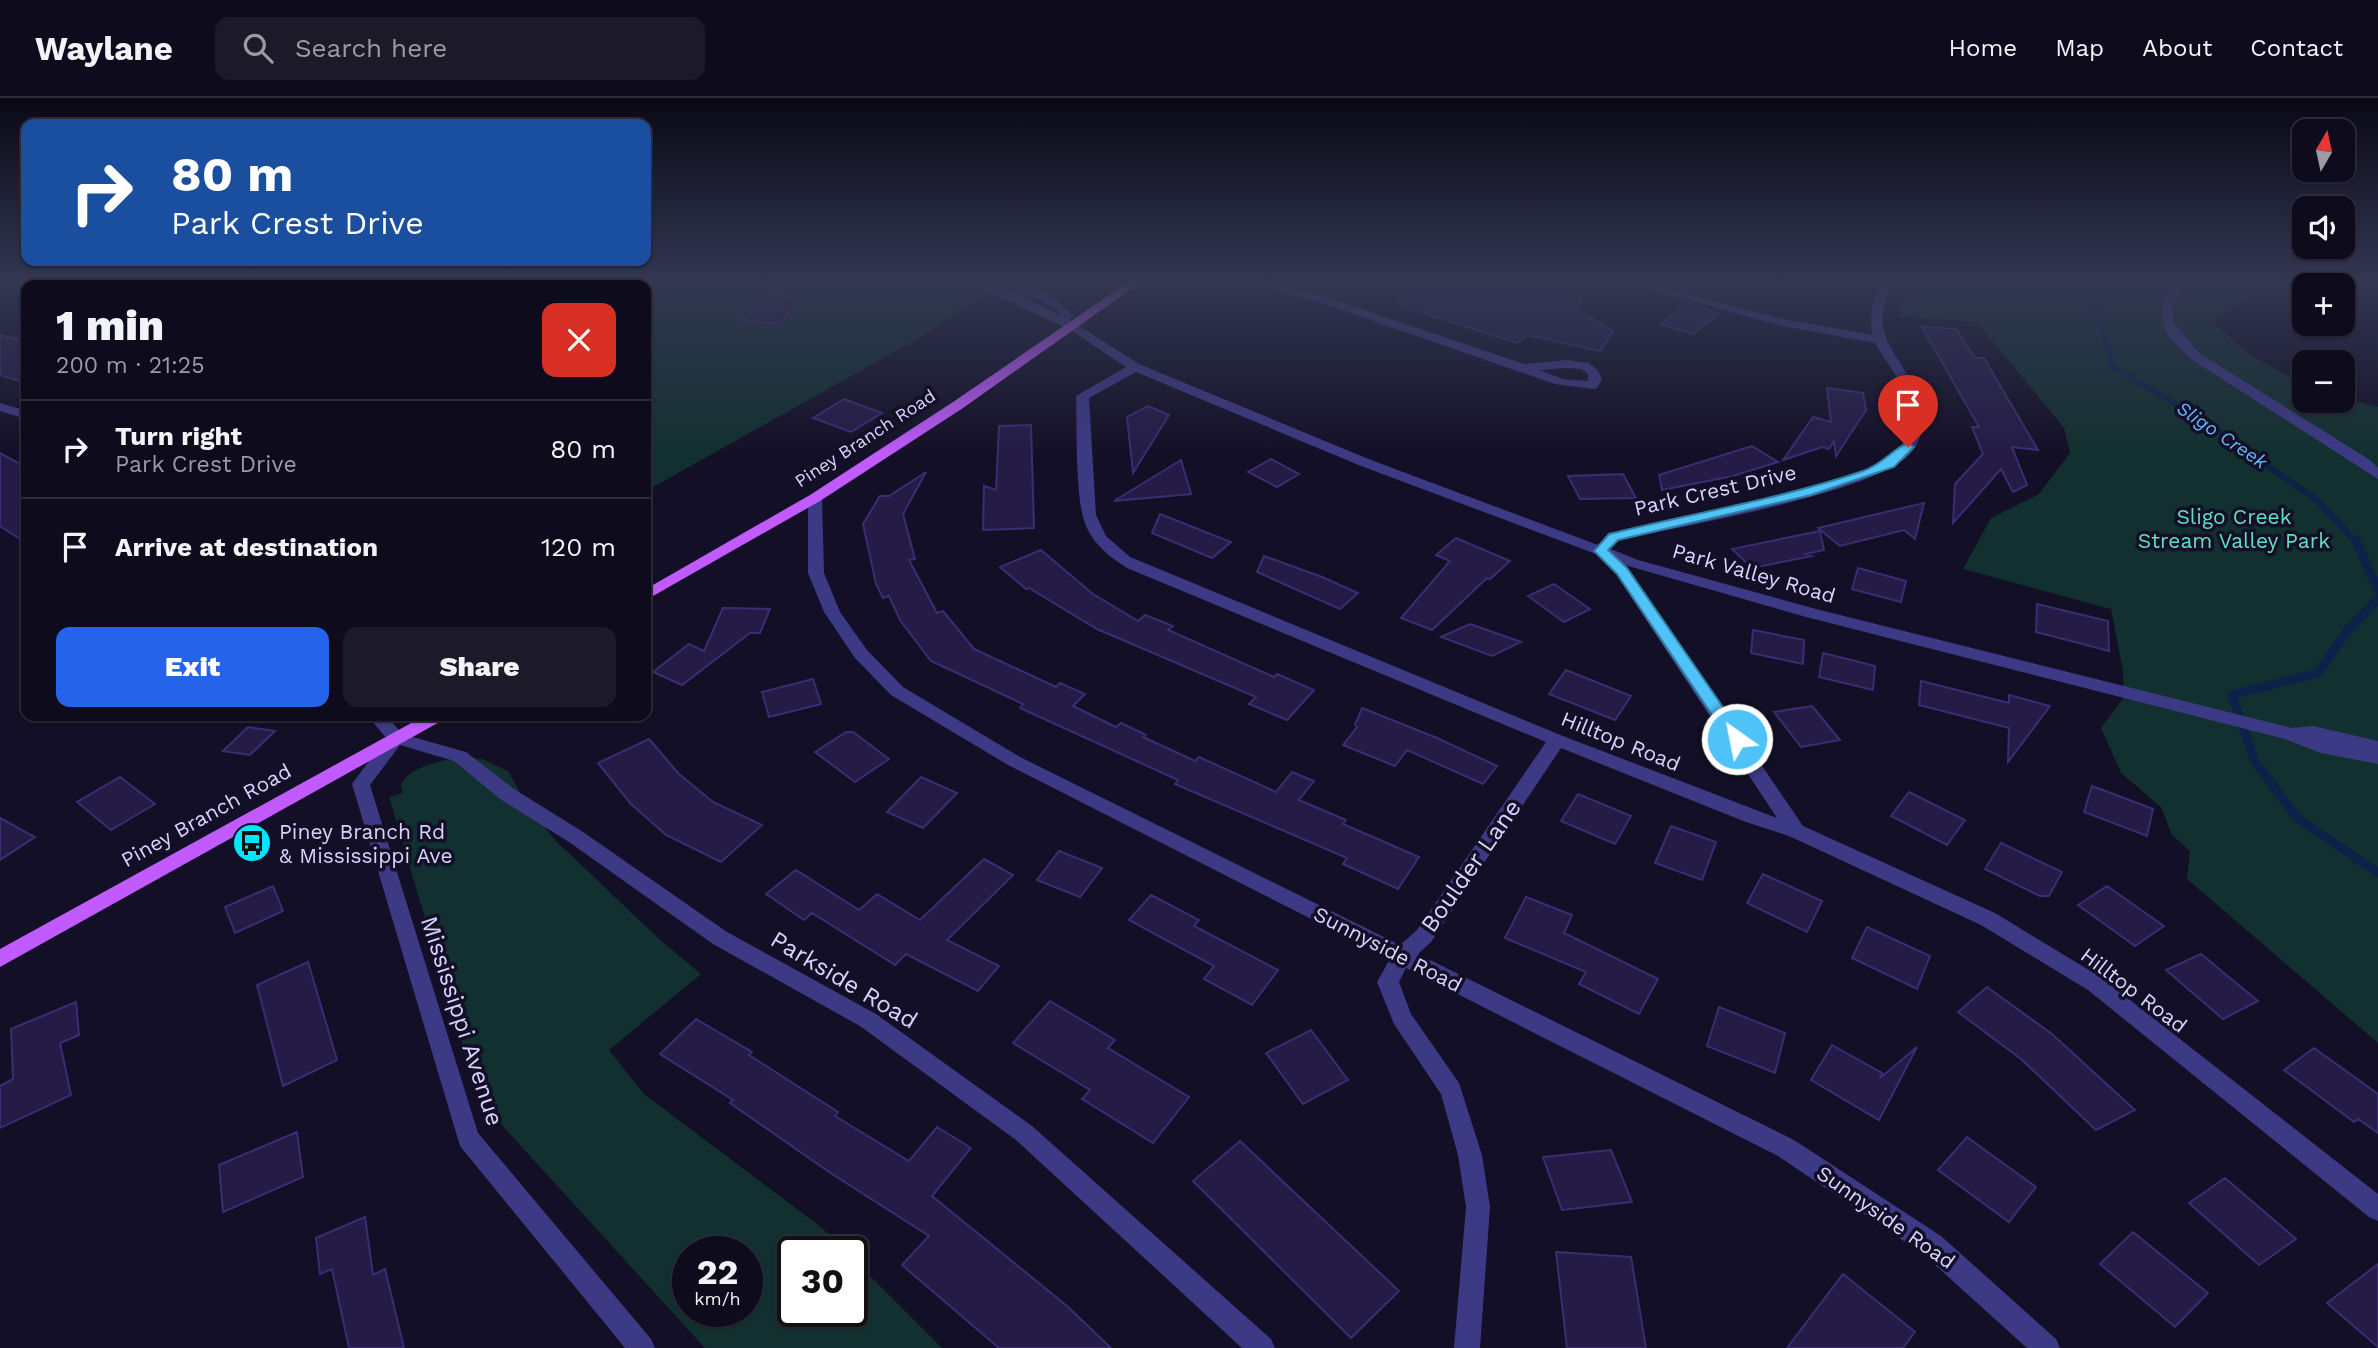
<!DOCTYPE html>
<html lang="en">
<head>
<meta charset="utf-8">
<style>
  :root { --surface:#0e0b1c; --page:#1c1929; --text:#f1f3f6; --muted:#9b9ba3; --line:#2e2b3b; --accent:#2563eb }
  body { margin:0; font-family:"Work Sans",sans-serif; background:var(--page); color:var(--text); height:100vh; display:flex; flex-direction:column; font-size:26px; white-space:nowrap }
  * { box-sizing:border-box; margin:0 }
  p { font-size:23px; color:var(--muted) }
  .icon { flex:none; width:38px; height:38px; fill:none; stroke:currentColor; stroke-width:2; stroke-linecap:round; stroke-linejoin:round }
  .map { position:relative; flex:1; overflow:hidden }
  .sheet { position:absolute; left:21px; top:182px; width:630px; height:441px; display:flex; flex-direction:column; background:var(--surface); border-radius:14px; box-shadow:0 2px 5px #0004,0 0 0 2px var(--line) }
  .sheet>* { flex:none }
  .banner { position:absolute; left:21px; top:21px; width:630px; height:147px; border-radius:14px; box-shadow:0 2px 5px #0004,0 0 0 2px var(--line); background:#1a4fa0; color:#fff; overflow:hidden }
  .needle { width:46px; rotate:9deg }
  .buttons { position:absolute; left:2292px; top:21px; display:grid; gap:14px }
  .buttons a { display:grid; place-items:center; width:63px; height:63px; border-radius:14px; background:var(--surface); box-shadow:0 2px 5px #0004,0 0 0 2px var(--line); font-size:35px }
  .speed { position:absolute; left:672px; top:1138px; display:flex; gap:14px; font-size:35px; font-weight:700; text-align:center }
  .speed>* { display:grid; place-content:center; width:91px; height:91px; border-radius:50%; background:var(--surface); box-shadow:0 2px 5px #0004,0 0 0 2px var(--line); line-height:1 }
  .speed small { font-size:18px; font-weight:400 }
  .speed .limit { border:4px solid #111; border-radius:10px; background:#fff; color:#111 }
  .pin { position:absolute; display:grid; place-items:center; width:60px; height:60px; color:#fff; margin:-72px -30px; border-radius:50% 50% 50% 0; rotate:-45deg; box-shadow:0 0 7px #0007 }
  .pin .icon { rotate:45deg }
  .me { position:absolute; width:77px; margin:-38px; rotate:327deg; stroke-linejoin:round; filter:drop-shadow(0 0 5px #0008) }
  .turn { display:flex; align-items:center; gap:24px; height:147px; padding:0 35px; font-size:32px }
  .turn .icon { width:91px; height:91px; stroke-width:2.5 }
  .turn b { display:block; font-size:49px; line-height:60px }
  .round { display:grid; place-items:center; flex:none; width:74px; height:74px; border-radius:14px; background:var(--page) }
  .head { display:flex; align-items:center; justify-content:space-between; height:119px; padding:0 35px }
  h1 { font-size:42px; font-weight:800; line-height:52px }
  .cta { display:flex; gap:14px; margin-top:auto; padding:14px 35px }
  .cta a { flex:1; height:80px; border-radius:14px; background:var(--accent); color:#fff; font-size:28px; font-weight:800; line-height:80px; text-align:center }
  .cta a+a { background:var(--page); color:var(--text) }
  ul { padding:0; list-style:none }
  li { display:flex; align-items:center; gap:21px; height:98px; padding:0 35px; border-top:2px solid var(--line) }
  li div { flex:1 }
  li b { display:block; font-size:26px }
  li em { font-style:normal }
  header { display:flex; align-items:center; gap:42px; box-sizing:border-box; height:98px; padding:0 35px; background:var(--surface); border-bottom:2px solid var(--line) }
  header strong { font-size:33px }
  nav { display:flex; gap:38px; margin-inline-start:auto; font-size:24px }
  .search { width:490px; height:63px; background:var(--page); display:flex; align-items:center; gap:18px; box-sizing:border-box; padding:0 24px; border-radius:14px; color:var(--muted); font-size:26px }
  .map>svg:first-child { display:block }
  .green { fill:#12302f; fill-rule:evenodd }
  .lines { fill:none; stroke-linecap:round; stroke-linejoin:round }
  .stream-far1 { stroke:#0c2248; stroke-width:6 }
  .stream { stroke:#0c2248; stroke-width:9 }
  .building { fill:#241b47; stroke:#3b2d73; stroke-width:2 }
  .minor { fill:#3d3a85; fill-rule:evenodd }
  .major { fill:#c25bff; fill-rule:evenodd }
  .route { fill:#4fc3f7; stroke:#337fa1; stroke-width:2 }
  .labels { text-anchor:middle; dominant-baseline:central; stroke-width:7; stroke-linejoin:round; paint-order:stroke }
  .far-street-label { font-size:18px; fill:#d9d4ff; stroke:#130f26 }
  .far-water-label { font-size:19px; font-style:italic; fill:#62b6ff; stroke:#130f26 }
  .street-label { font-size:21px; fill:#d9d4ff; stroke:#130f26 }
  .park-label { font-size:21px; fill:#5fe0c0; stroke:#130f26 }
  .poi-label { font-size:21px; fill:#d9d4ff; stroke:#130f26; text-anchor:start }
  .near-street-label { font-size:24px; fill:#d9d4ff; stroke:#130f26 }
</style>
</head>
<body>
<header>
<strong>Waylane</strong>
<div class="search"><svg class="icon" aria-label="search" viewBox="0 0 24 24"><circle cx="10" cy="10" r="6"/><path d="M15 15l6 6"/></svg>Search here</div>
<nav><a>Home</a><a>Map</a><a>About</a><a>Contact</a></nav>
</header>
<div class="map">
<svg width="2378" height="1250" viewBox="0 0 2378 1250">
  <rect width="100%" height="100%" fill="#130f26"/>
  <path class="green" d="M657,184H903L937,186L983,198L917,241L646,393V199Z
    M1918,184H2273L2213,224L2247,255L2305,288V303H2343V299L2378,309V945L2187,781L2190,753L2172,737L2161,709L2121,675L2101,630L2124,599L2123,573L2111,511L1963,471L1991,420L2039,396L2070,355L2064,330L1977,224L1899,218L1904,211H1897Z
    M457,660L482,661L508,673L522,698L554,741L658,840L701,876L609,952L644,996L821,1129L845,1153H793V1213H852V1160L942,1250H705L479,1002L389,699L403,695L401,686C412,668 437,664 457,660ZM688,1153H747V1213H688Z"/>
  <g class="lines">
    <path class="stream-far1" d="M2117,184L2093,216L2104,236L2112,268L2202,322L2318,403L2357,445"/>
    <path class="stream" d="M2356,443L2378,492
      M2378,501L2347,533L2318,575L2232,597L2254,662L2297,720L2378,775"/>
  </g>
  <path class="building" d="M1445,186L1508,187L1583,195L1576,211L1613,233L1600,253L1528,237L1517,245L1401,208L1391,188Z
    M767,197L802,200L780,226L743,223Z
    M1688,205L1719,216L1693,236L1660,226Z
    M1922,229L1956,231L1975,260H1984L2038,352L2012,349L2027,387L2013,394L2001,371L1953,425L1955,386L1983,356L1972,329H1979Z
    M0,237L26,243V285L0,277Z
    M1827,290L1863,295L1866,312L1836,358L1834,343L1829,351L1822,349L1783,362L1813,319L1831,324Z
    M844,301L882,315L851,334L813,320Z
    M1148,308L1169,317L1133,375L1127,319Z
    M1031,327L1034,430L983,432L984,388L996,392L999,328Z
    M1752,348L1778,364L1733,378L1662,392L1659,377Z
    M0,355L26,369V445L0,428Z
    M1271,361L1299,376L1277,389L1248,374Z
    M1181,362L1191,396L1114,403Z
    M926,374L903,416L915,461L909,462L937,515L943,513L974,551L1056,589L1060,585L1085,596L1073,608L1116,629L1121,625L1146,637L1143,639L1195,663L1199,659L1276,694L1292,674L1314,683L1299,702L1346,722L1343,726L1419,759L1398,791L1343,766L1347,760L1175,686L1178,682L1020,610L1023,606L931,563L900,522L889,498L883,500L876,486L863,426L880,398H889Z
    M1623,376L1636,400L1580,401L1568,378Z
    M1924,405L1915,441L1904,432L1840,448L1818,430Z
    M1160,416L1231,444L1212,460L1152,435Z
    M1820,433L1824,452L1806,456L1812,458L1752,470L1732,451Z
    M1456,440L1510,463L1490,481L1487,480L1432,532L1401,520L1450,463L1436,457Z
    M1041,452L1093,496L1138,523L1145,517L1173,528L1168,532L1274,579L1277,576L1314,592L1287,622L1249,606L1256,599L1097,531L1029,490L1026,491L1000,469Z
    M1264,458L1322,479L1358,495L1340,511L1257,474Z
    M1858,470L1906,483L1901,504L1852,491Z
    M1554,486L1590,511L1564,524L1528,498Z
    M2037,506L2108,523L2109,553L2036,534Z
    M723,510L770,511L760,535H750L682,587L653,574L689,546L704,553Z
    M1470,526L1521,544L1492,558L1441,539Z
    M1753,532L1804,542L1803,566L1751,555Z
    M1823,555L1875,568L1873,592L1819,579Z
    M1566,572L1631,598L1615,622L1549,596Z
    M813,581L821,606L769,619L762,594Z
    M1921,583L2009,605V597L2050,608L2008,664L2009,630L1919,607Z
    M1812,608L1840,642L1801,649L1774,614Z
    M1362,610L1437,640L1497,668L1483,686L1407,652L1395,668L1343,647L1357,629L1355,627Z
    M248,629L275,633L250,657L223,653Z
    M846,634H853L889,661L855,684L815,654Z
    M649,641L679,676L713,704L762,727L721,764L666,737L631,706L598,665Z
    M120,679L155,706L111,732L77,704Z
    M921,679L957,695L923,730L887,714Z
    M2092,688L2153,711L2147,738L2084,714Z
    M1909,694L1965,722L1947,747L1891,718Z
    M1578,696L1631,718L1615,746L1561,723Z
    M0,720L35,739L0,762Z
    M1671,728L1716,744L1702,782L1655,765Z
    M2001,745L2062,774L2049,798H2040L1985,771Z
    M1059,753L1102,770L1080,799L1037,782Z
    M984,761L1013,777L947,842L999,868L978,893L906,856L895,867L812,815L804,822L766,796L796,772L859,812L877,796L920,822Z
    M1763,776L1822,803L1807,834L1747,805Z
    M273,788L283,813L235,835L225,809Z
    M2107,788L2164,828L2135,848L2078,807Z
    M1151,797L1199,822L1194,828L1278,872L1252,907L1204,881L1214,868L1129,822Z
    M1526,799L1572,817L1564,835L1658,881L1639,916L1579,886L1586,874L1505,840Z
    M1867,829L1930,858L1917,891L1852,860Z
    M2201,856L2258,903L2223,921L2166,872Z
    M308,864L337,962L283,988L257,887Z
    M1987,889L2052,936L2135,1012L2096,1032L2021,961L1958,914Z
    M1050,903L1115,942L1108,950L1189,999L1153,1045L1082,1001L1090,992L1013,945Z
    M76,904L79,937L60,945L71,997L0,1030V988L13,981L11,931Z
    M1719,909L1785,935L1775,975L1707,948Z
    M696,921L752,954L749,957L838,1014L835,1018L909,1063L937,1029L971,1050L932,1098L1067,1208L1111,1250H999L902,1167L929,1138L829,1074L730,1005L733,1002L660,956Z
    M1311,932L1348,982L1303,1006L1266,955Z
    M1832,947L1882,975L1880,980L1917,949L1879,1022L1811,982Z
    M2314,950L2378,996V1035L2358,1021L2354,1024L2284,972Z
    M297,1034L303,1079L223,1114L219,1067Z
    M1967,1039L2036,1089L2009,1124L1938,1072Z
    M1240,1043L1399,1193L1351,1240L1193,1083Z
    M1611,1052L1632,1104L1562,1112L1543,1059Z
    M2225,1080L2296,1141L2259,1167L2189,1105Z
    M365,1119L373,1177L385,1171L404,1250H349L332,1171L320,1176L316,1140Z
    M2133,1134L2208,1195L2175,1229L2100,1166Z
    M1556,1154L1631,1159L1646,1250H1567Z
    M2378,1166V1249L2327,1205Z
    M1843,1176L1915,1234L1903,1250H1787Z"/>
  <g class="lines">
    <path class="minor" d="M636,184H649L646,187H634Z
      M966,184C999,182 1031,203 1060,217L1056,211L1004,184C1028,183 1060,200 1073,219L1070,222L1139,266L1371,362L1598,447L1609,436C1671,420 1734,409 1796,393C1825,385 1857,378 1882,363C1894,356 1906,345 1910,331C1918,300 1889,270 1875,245L1783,228L1622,184H1639L1783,221L1873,237C1868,217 1873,200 1885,184H1896C1864,231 1896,252 1917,293C1928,313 1925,340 1909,357C1872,395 1678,429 1619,442L1611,451L1638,462L1816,511L2292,630L2313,628L2378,643V666L2321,655L2285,641L1806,519L1625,467L1803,728L1995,815L2102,880L2378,1096V1123L2369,1119L2088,892L1981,827L1789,738L1746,724L1561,650L1431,844L1418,856L1794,1042L1941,1138L2056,1241L2060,1250H2027L1923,1156L1778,1058L1406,870L1399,884L1411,916L1459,985L1482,1057L1490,1109L1480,1250H1454L1466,1109L1458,1057L1441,996L1394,926L1377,884L1390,861L1008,667L891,597L855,560L824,514L808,475V400L815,396L822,400L824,475L840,514L867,552L903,589L1020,659L1400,847L1417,832L1546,644L1127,470C1110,459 1094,447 1086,428C1075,404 1077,328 1076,298L1126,269L1069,231ZM1136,274L1361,368L1596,456L1616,476L1777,720L1563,638L1130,459L1106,438L1096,417L1089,300Z
      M1244,184H1264L1323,198L1524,266L1567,262L1588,265L1597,271L1602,281L1597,290L1593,291L1555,286L1316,203ZM1567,270L1581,271L1588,276V283L1563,281L1539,272Z
      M2174,184H2185L2173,207V224L2199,255L2370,362L2378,370V381L2191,261C2162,232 2151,222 2174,184Z
      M0,305L26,313V321L0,313Z
      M368,618H387L402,636L466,654L514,691L583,734L727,834L876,916L1032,1028L1271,1241L1275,1250H1242L1016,1042L860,928L713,846L569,744L500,701L454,663L400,647L370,687L478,1035L651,1241L655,1250H625L460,1048L352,686L386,640Z"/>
    <path class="major" d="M1128,184H1141L963,310L820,403L646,502V491L810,397L953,304Z
      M424,618H446L443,622L0,869V851Z"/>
  </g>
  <linearGradient id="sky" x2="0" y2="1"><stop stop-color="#0a0815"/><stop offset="0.51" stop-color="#333752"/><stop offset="1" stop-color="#333752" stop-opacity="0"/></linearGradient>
  <rect width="2378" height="359" fill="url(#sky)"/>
  <path class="route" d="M1908,345L1914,349L1894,369L1811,397L1618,442L1608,452L1627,470L1745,641L1743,645H1731L1617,476L1594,453L1609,436C1694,415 1780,401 1863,373C1883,366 1894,350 1908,345Z"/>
  <defs>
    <symbol id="bus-disc" viewBox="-11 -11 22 22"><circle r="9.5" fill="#00e5ff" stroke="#130f26"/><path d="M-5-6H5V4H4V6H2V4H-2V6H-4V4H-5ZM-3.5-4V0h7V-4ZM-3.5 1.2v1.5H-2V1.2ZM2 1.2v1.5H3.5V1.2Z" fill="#111"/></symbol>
  </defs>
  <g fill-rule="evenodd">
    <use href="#bus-disc" x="230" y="723" width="44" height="44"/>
  </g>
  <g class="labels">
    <g class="far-street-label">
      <text transform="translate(865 340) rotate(-33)">Piney Branch Road</text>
    </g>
    <g class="far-water-label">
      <text transform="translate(2222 337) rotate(34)">Sligo Creek</text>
    </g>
    <g class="street-label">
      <text transform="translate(1715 392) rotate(-13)">Park Crest Drive</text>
      <text transform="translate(1754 475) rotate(16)">Park Valley Road</text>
      <text transform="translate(1621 643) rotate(22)">Hilltop Road</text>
      <text transform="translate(206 717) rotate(-29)">Piney Branch Road</text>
      <text transform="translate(1388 851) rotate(27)">Sunnyside Road</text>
      <text transform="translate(2134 892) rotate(37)">Hilltop Road</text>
      <text transform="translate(1886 1119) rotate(35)">Sunnyside Road</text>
    </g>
    <g class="park-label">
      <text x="2234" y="418">Sligo Creek<tspan x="2234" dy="24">Stream Valley Park</tspan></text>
    </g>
    <g class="poi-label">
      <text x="279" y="733">Piney Branch Rd<tspan x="279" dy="24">&amp; Mississippi Ave</tspan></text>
    </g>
    <g class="near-street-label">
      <text transform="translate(1471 768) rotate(-55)">Boulder Lane</text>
      <text transform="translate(844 882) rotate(31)">Parkside Road</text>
      <text transform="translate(462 923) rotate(72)">Mississippi Avenue</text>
    </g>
  </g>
</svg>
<div class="buttons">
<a><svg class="needle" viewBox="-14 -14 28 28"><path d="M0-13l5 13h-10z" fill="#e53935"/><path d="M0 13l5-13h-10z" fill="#9b9ba3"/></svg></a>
<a><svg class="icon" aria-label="sound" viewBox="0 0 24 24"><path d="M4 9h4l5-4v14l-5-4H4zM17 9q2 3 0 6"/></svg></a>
<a>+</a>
<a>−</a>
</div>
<div class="speed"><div>22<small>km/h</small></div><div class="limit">30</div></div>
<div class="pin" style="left:1908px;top:349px;background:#d93025"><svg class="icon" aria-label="arrive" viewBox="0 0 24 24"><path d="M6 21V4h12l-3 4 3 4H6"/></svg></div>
<svg class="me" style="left:1737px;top:641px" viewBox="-20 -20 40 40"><circle r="17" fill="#4fc3f7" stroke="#fff" stroke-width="3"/><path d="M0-11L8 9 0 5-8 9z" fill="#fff"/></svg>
<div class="banner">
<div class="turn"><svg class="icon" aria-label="right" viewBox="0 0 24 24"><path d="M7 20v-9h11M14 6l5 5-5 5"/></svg><div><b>80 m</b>Park Crest Drive</div></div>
</div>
<section class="sheet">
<div class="head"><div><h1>1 min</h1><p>200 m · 21:25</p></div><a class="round" style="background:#d93025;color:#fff"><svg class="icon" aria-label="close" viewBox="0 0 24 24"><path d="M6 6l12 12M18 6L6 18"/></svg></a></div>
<ul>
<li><svg class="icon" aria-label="right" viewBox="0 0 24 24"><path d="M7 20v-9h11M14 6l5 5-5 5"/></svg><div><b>Turn right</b><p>Park Crest Drive</p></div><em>80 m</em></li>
<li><svg class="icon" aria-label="arrive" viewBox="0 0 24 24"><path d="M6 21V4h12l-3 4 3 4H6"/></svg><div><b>Arrive at destination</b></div><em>120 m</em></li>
</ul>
<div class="cta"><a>Exit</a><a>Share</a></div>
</section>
</div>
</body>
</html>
